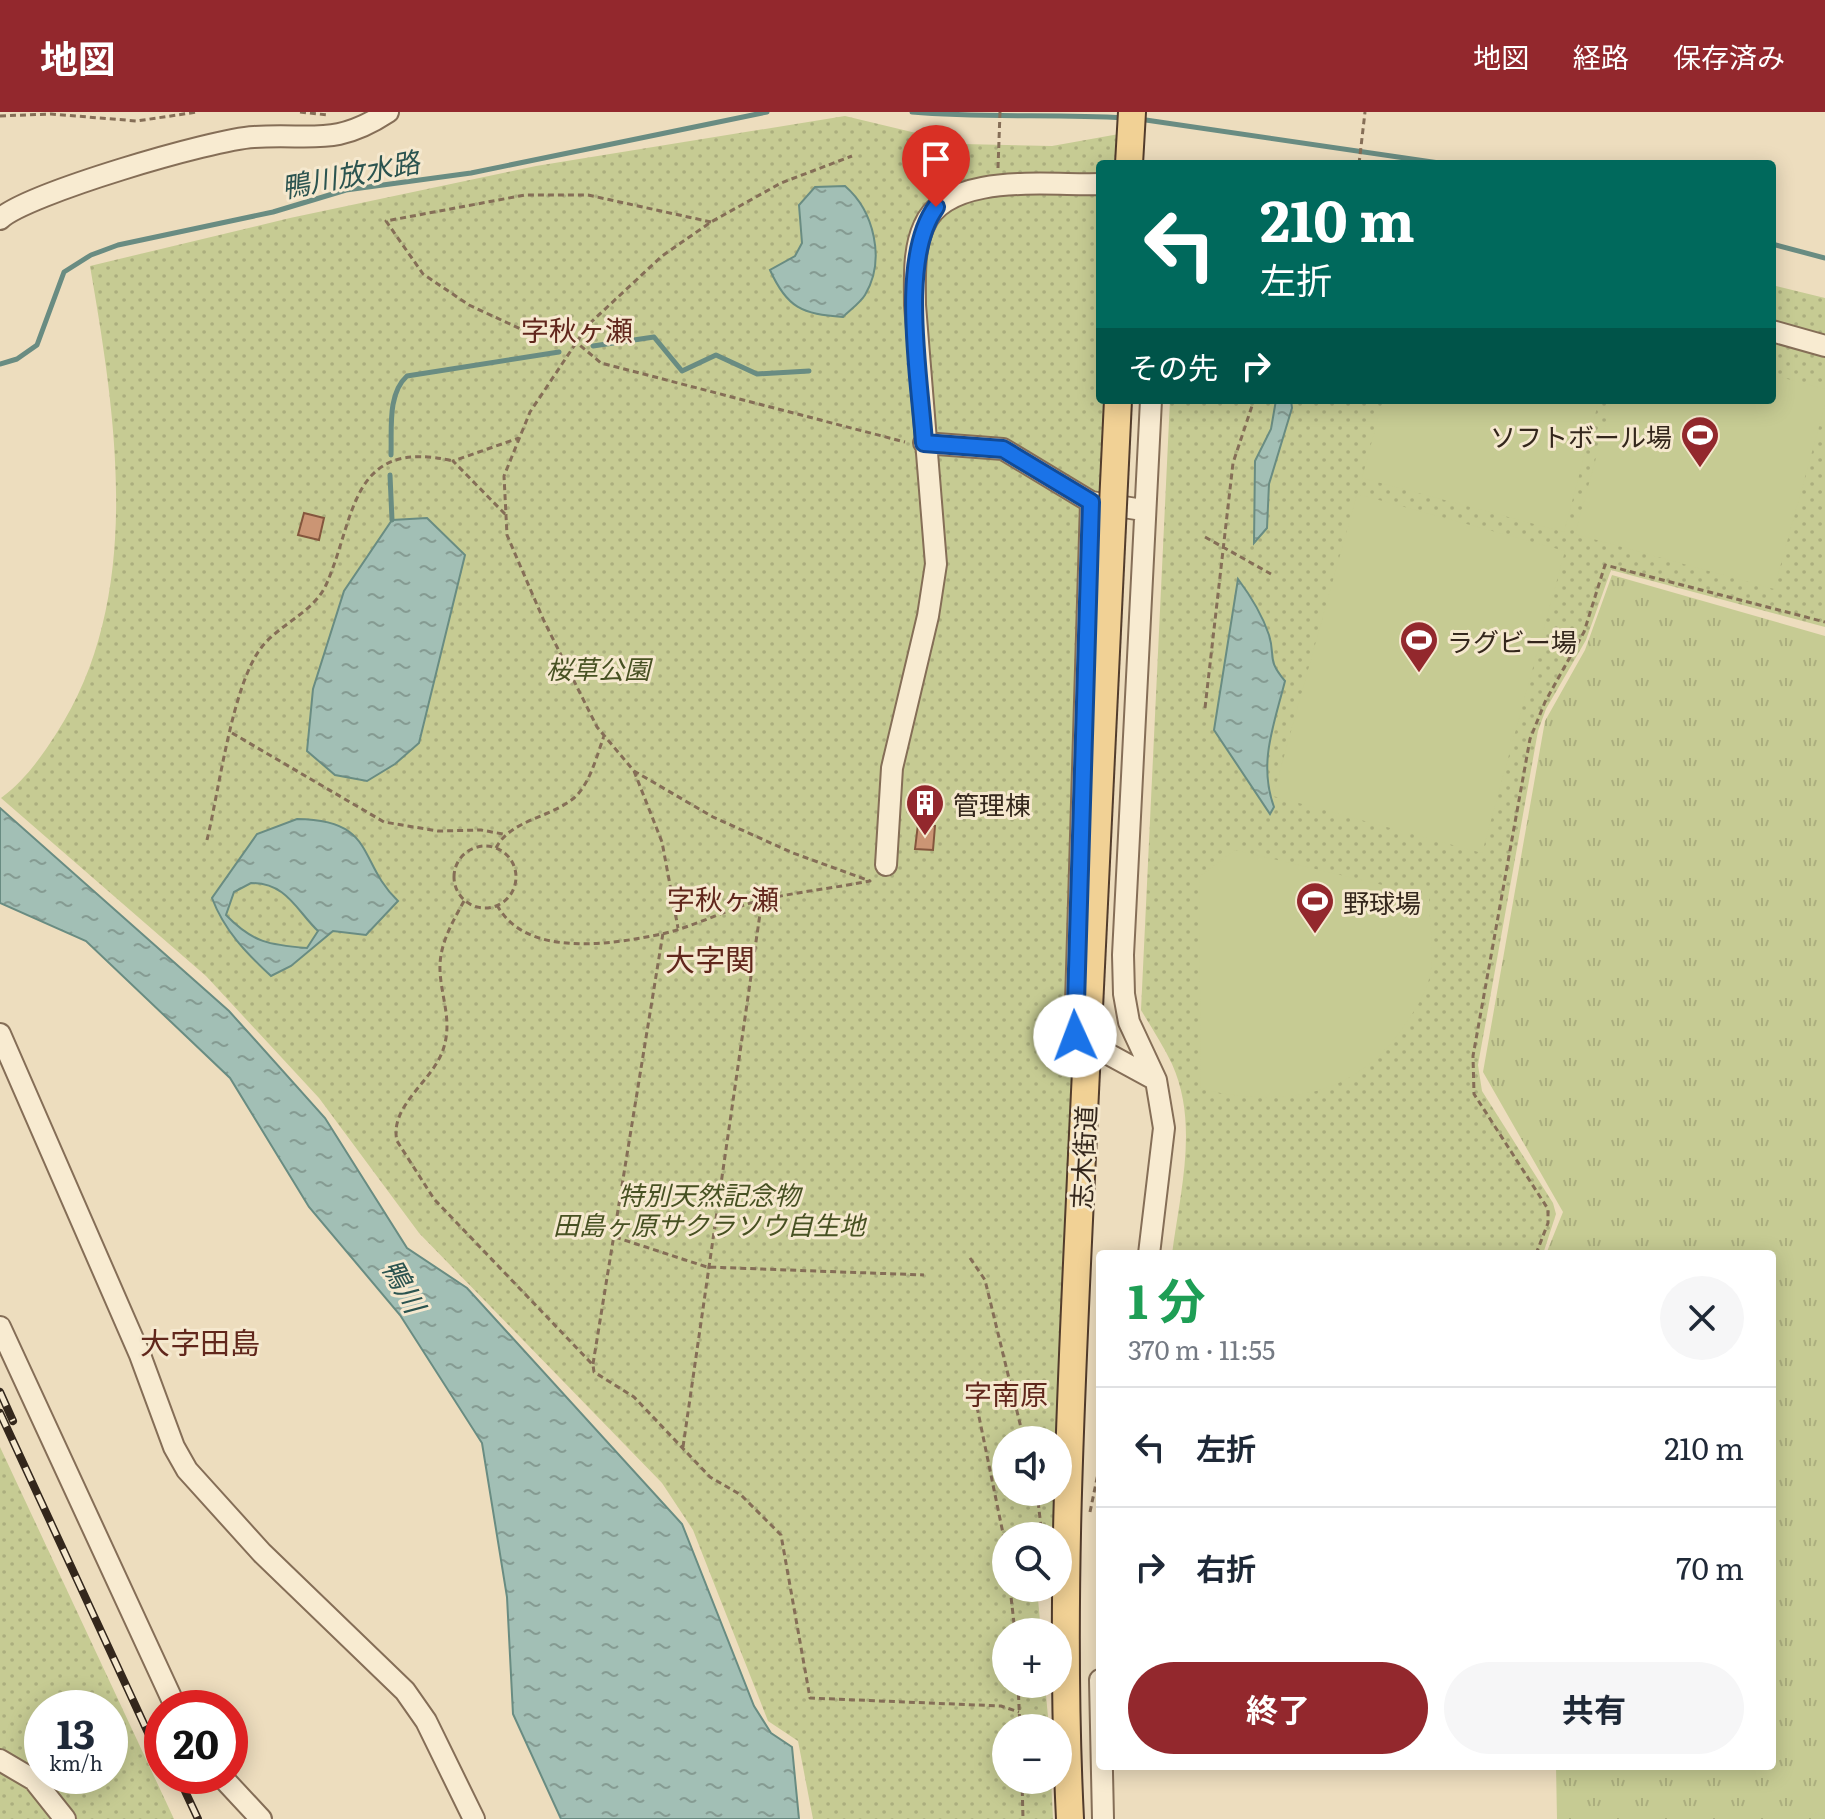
<!DOCTYPE html>
<html lang="ja">
<head>
<meta charset="utf-8">
<style>
  :root { --surface:#fff; --page:#f6f6f7; --text:#1f2937; --muted:#747a83; --line:#e0e1e3; --accent:#93282d }
  body { margin:0; font-family:Literata,"Noto Sans JP",serif; background:var(--page); color:var(--text); height:100vh; display:flex; flex-direction:column; font-size:30px; white-space:nowrap }
  * { box-sizing:border-box; margin:0 }
  p { font-size:26px; color:var(--muted) }
  .icon { flex:none; width:44px; height:44px; fill:none; stroke:currentColor; stroke-width:2; stroke-linecap:round; stroke-linejoin:round }
  .map { position:relative; flex:1; overflow:hidden }
  .drawer { position:absolute; left:1096px; top:1138px; width:680px; height:520px; display:flex; flex-direction:column; background:var(--surface); border-radius:8px; box-shadow:0 4px 20px #0003 }
  .drawer>* { flex:none }
  .top-card { position:absolute; left:1096px; top:48px; width:680px; height:244px; border-radius:8px; box-shadow:0 4px 20px #0003; background:#00695c; color:#fff; overflow:hidden }
  .tools { position:absolute; left:992px; top:1314px; display:grid; gap:16px }
  .tools a { display:grid; place-items:center; width:80px; height:80px; border-radius:50%; background:var(--surface); box-shadow:0 4px 20px #0003; font-size:40px }
  .speed { position:absolute; left:24px; top:1578px; display:flex; gap:16px; font-size:40px; font-weight:700; text-align:center }
  .speed>* { display:grid; place-content:center; width:104px; height:104px; border-radius:50%; background:var(--surface); box-shadow:0 4px 20px #0003; line-height:1 }
  .speed small { font-size:20px; font-weight:400 }
  .speed .limit { border:12px solid #d22; background:#fff; color:#111 }
  .pin { position:absolute; display:grid; place-items:center; width:68px; height:68px; color:#fff; margin:-82px -34px; border-radius:50% 50% 50% 0; rotate:-45deg; box-shadow:0 0 8px #0007 }
  .pin .icon { rotate:45deg }
  .me { position:absolute; width:88px; margin:-44px; rotate:358deg; stroke-linejoin:round; filter:drop-shadow(0 0 6px #0008) }
  .turn { display:flex; align-items:center; gap:28px; height:168px; padding:0 32px; font-size:36px }
  .turn .icon { width:104px; height:104px; stroke-width:2.5 }
  .turn b { display:block; font-size:56px; line-height:68px }
  .then { display:flex; align-items:center; height:76px; padding:0 32px; background:#0003; gap:16px; font-size:30px }
  .round { display:grid; place-items:center; flex:none; width:84px; height:84px; border-radius:42px; background:var(--page) }
  .headline { display:flex; align-items:center; justify-content:space-between; height:136px; padding:0 32px }
  h1 { font-size:48px; font-weight:700; line-height:60px; color:#1e9e55 }
  .primary-button { display:flex; gap:16px; margin-top:auto; padding:16px 32px }
  .primary-button a { flex:1; height:92px; border-radius:48px; background:var(--accent); color:#fff; font-size:32px; font-weight:700; line-height:92px; text-align:center }
  .primary-button a+a { background:var(--page); color:var(--text) }
  ul { padding:0; list-style:none }
  li { display:flex; align-items:center; gap:24px; height:120px; padding:0 32px; border-top:2px solid var(--line) }
  li div { flex:1 }
  li b { display:block; font-size:30px }
  li em { font-style:normal }
  header { display:flex; align-items:center; gap:48px; box-sizing:border-box; height:112px; padding:0 40px; background:var(--accent); color:#fff }
  header strong { font-size:38px }
  nav { display:flex; gap:44px; margin-inline-start:auto; font-size:28px }
  .map>svg:first-child { display:block }
  .grass { fill:url(#grass-tufts) }
  .park { fill:url(#park-dots); fill-rule:evenodd }
  .pitch { fill:#c6cb93 }
  .water { fill:url(#water-ripples); stroke:#698c82; stroke-width:2; fill-rule:evenodd }
  .lines { fill:none; stroke-linecap:round; stroke-linejoin:round }
  .stream { stroke:#698c82; stroke-width:5 }
  .building { fill:#cb9574; stroke:#84563d; stroke-width:2 }
  .minor-casing { stroke:#856e57; stroke-width:24 }
  .major-casing { stroke:#523c2c; stroke-width:30 }
  .path { stroke:#856e57; stroke-width:3; stroke-dasharray:6 4; stroke-linecap:butt }
  .minor { stroke:#f8ebd1; stroke-width:20 }
  .major { stroke:#f1d195; stroke-width:26 }
  .rail-casing { stroke:#34271c; stroke-width:8 }
  .rail { stroke:#f5e8ce; stroke-width:5; stroke-dasharray:15; stroke-linecap:butt }
  .major-bridge-casing { stroke:#523c2c; stroke-width:30; stroke-linecap:butt }
  .major-bridge { stroke:#f1d195; stroke-width:26 }
  .route-casing { stroke:#114b97; stroke-width:20 }
  .route { stroke:#1a73e8; stroke-width:14 }
  .labels { text-anchor:middle; dominant-baseline:central; stroke-width:6; stroke-linejoin:round; paint-order:stroke }
  .poi-label { font-size:26px; fill:#34271c; stroke:#f5e8ce; text-anchor:start }
  .park-label { font-size:26px; font-style:italic; fill:#475122; stroke:#f5e8ce }
  .street-label { font-size:26px; fill:#34271c; stroke:#f5e8ce }
  .water-label { font-size:28px; font-style:italic; fill:#2b5450; stroke:#f5e8ce }
  .neighbourhood-label { font-size:28px; fill:#61271c; stroke:#f5e8ce }
  .quarter-label { font-size:30px; fill:#61271c; stroke:#f5e8ce }
</style>
</head>
<body>
<header>
<strong>地図</strong>
<nav><a>地図</a><a>経路</a><a>保存済み</a></nav>
</header>
<div class="map">
<svg width="1825" height="1707" viewBox="0 0 1825 1707">
  <defs>
    <pattern id="grass-tufts" width="24" height="20" patternUnits="userSpaceOnUse" patternTransform="scale(2)"><rect width="24" height="20" fill="#c6cb93"/><path d="M3 7l-1-3M5 7V3M7 7l1-3M15 17l-1-3M17 17v-4M19 17l1-3" fill="none" stroke="#abae7e"/></pattern>
    <pattern id="park-dots" width="8" height="8" patternUnits="userSpaceOnUse" patternTransform="scale(2)"><rect width="8" height="8" fill="#c6cb93"/><path d="M2 2h.1M6 6h.1" fill="none" stroke="#abae7e" stroke-width="1.8" stroke-linecap="round"/></pattern>
    <pattern id="water-ripples" width="26" height="14" patternUnits="userSpaceOnUse" patternTransform="scale(2)"><rect width="26" height="14" fill="#a2bfb5"/><path d="M2 4q2-2 4 0t4 0M15 11q2-2 4 0t4 0" fill="none" stroke="#859b92"/></pattern>
  </defs>
  <rect width="100%" height="100%" fill="#edddbe"/>
  <path class="grass" d="M1612,463L1825,524V1707H1557L1556,1654H1772V1142H1546L1563,1100L1483,960L1545,609L1585,538Z"/>
  <path class="park" d="M845,4L962,32L1052,34L1119,22L1116,52H1100V288H1108L1058,1328H1006V1380H1056L1055,1414L1032,1416V1424H1006V1476H1037L1041,1520H1006V1572H1045L1049,1616H1006V1668H1051L1053,1707H813L798,1629L768,1609L693,1418L662,1371L419,1121L319,986L206,864L1,686C24,669 40,647 56,622C145,486 116,305 90,154L290,106L536,54Z
    M1772,173L1825,186V515L1611,458L1586,528L1546,597L1538,619L1478,953L1482,979L1553,1091L1556,1102L1543,1142H1172C1180,1080 1199,1012 1172,952C1163,933 1151,915 1141,898L1170,288H1772Z
    M0,1335L174,1707H0ZM42,1596H110V1664H42Z"/>
  <path class="pitch" d="M1772,263L1825,277V293L1774,477L1575,422L1612,288H1772Z
    M1383,288H1599L1564,420L1362,366Z
    M1357,382L1565,439L1482,741L1273,684Z
    M1235,738L1429,784C1429,809 1435,839 1430,863C1426,883 1413,901 1402,917C1353,987 1279,995 1201,977L1199,765Z"/>
  <path class="water" d="M845,74C874,99 886,148 865,183C860,191 850,198 843,205C802,202 787,196 770,158L795,144L802,131L799,93L815,75Z
    M1276,288H1291L1292,296L1269,372L1267,416L1254,431L1255,349L1271,317Z
    M427,406L465,443L419,631L395,652L367,669L335,663L307,639L313,577L344,479L392,408Z
    M1238,467C1250,483 1262,502 1269,523C1276,546 1266,546 1285,569C1274,613 1258,651 1274,695L1270,702L1214,618Z
    M0,696L229,899L325,1006L407,1136L467,1176L682,1412L754,1594L771,1621L792,1635L799,1707H561L513,1602L507,1485L482,1331L400,1203L309,1095L230,966L86,829L0,791Z
    M297,707C377,708 357,750 398,789L366,823L333,819L291,854L271,864C246,841 224,818 212,786L257,722ZM251,771C287,771 296,798 318,819L307,836C270,833 253,831 226,803L234,780Z"/>
  <g class="lines">
    <path class="stream" d="M912,0C983,6 1053,2 1125,6
      M1139,7L1446,52
      M1772,132L1825,146
      M593,234L654,225L682,259L716,243L757,262L809,259
      M0,252L17,247L37,233L64,160L91,143L118,133L273,100L346,78L471,61L767,0
      M391,343C392,318 387,282 407,264L559,240
      M390,363L392,408"/>
  </g>
  <path class="building" d="M304,401L324,406L319,428L298,423Z
    M918,712L935,714L933,738L915,737Z"/>
  <g class="lines">
    <defs>
      <path id="minor" d="M0,107C26,82 213,27 254,25C312,21 335,35 388,0
        M1772,219L1825,234
        M924,331L1003,337L1091,390L1143,398
        M1091,390L1075,924L1154,967
        M886,753L892,656L928,504L936,452L915,193C915,167 913,138 924,114C947,59 1051,74 1100,72
        M0,922L140,1243L174,1335L187,1358L262,1441L405,1579L426,1609L474,1707
        M1149,1142L1164,1016L1156,968L1129,910L1124,882L1123,843L1151,288
        M0,1215L176,1596
        M1100,1568L1103,1707
        M0,1648L34,1668L65,1707
        M221,1664L261,1707"/>
      <path id="major" d="M1129,52L1132,0
        M1070,1707C1059,1485 1072,1265 1082,1043"/>
    </defs>
    <use href="#minor" class="minor-casing"/>
    <use href="#major" class="major-casing"/>
    <path class="path" d="M300,0L328,3
      M0,4L51,2L137,9L197,0
      M1359,52L1365,0
      M998,56L1000,0
      M711,110L588,83H525L386,109L423,162L469,193L527,220L576,230L601,251L905,330
      M505,402L453,349L519,326
      M1205,425L1271,462
      M1205,596L1233,351L1254,288
      M232,621L384,710L438,719L481,718L503,722
      M634,659L662,730L678,816
      M207,728C219,679 232,574 261,536C279,512 313,501 326,473C356,406 349,325 453,349
      M454 765a31 31 0 1 1 62 0a31 31 0 1 1-62 0Z
      M496,736C510,708 550,706 574,686C590,672 597,643 604,624
      M464,789C452,811 439,833 440,858C441,886 453,909 443,938C432,970 389,994 397,1029L434,1087L593,1253L594,1260L634,1285L710,1365L741,1383L781,1423L810,1586L1001,1594L1019,1600
      M497,793C526,847 613,832 662,822C696,814 727,797 761,788C797,780 834,776 870,769L793,741L713,705L634,659L597,615L544,509L507,423L504,364L530,300L588,213L662,144L711,110L781,71L852,44
      M615,1125L707,1155L924,1163
      M1536,1142L1548,1111V1097L1474,982L1473,944L1530,627L1545,590L1584,520L1605,453L1825,510
      M970,1146L985,1168L1024,1328
      M593,1252L663,821
      M977,1295L1006,1436
      M683,1335L762,788
      M1037,1380L1042,1424
      M1090,1400L1100,1352
      M1010,1476L1015,1520
      M1018,1572L1020,1616
      M1022,1668L1023,1707"/>
    <use href="#minor" class="minor"/>
    <use href="#major" class="major"/>
    <defs>
      <path id="rail" d="M0,1280L13,1309
        M0,1301L162,1651
        M178,1664L198,1707"/>
    </defs>
    <use href="#rail" class="rail-casing"/>
    <use href="#rail" class="rail"/>
    <defs>
      <path id="major-bridge" d="M1082,1043L1118,288"/>
    </defs>
    <use href="#major-bridge" class="major-bridge-casing"/>
    <use href="#major-bridge" class="major-bridge"/>
  </g>
  <g class="lines">
    <defs>
      <path id="route" d="M936,95C898,147 920,267 924,331L1003,337L1091,390L1075,924"/>
    </defs>
    <use href="#route" class="route-casing"/>
    <use href="#route" class="route"/>
  </g>
  <defs>
    <symbol id="stadium-pin" viewBox="-11 -11 22 30"><path d="M0 17L-7.5 6A9.5 9.5 0 1 1 7.5 6Z" fill="#93282d" stroke="#f5e8ce"/><path d="M0-5a6.5 5 0 1 0 0 10a6.5 5 0 1 0 0-10ZM-3.5-1.8h7v3.6h-7Z" fill="#fff"/></symbol>
    <symbol id="building-pin" viewBox="-11 -11 22 30"><path d="M0 17L-7.5 6A9.5 9.5 0 1 1 7.5 6Z" fill="#93282d" stroke="#f5e8ce"/><path d="M-4-6H4V6H1V3H-1V6H-4ZM-2.5-4.3h1.7v1.8h-1.7ZM.8-4.3h1.7v1.8H.8ZM-2.5-1h1.7V.8h-1.7ZM.8-1h1.7V.8H.8Z" fill="#fff"/></symbol>
  </defs>
  <g fill-rule="evenodd">
    <use href="#stadium-pin" x="1678" y="301" width="44" height="60"/>
    <use href="#stadium-pin" x="1397" y="506" width="44" height="60"/>
    <use href="#building-pin" x="903" y="669" width="44" height="60"/>
    <use href="#stadium-pin" x="1293" y="767" width="44" height="60"/>
  </g>
  <g class="labels">
    <g class="poi-label">
      <text x="1672" y="323" text-anchor="end">ソフトボール場</text>
      <text x="1447" y="528">ラグビー場</text>
      <text x="953" y="691">管理棟</text>
      <text x="1343" y="789">野球場</text>
    </g>
    <g class="park-label">
      <text x="598" y="555">桜草公園</text>
      <text x="709" y="1081">特別天然記念物<tspan x="709" dy="30">田島ヶ原サクラソウ自生地</tspan></text>
    </g>
    <g class="street-label">
      <text transform="translate(1082 1045) rotate(-87)">志木街道</text>
    </g>
    <g class="water-label">
      <text transform="translate(350 61) rotate(-11)">鴨川放水路</text>
      <text transform="translate(405 1173) rotate(61)">鴨川</text>
    </g>
    <g class="neighbourhood-label">
      <text x="577" y="217">字秋ヶ瀬</text>
      <text x="723" y="786">字秋ヶ瀬</text>
      <text x="1006" y="1281">字南原</text>
    </g>
    <g class="quarter-label">
      <text x="710" y="846">大字関</text>
      <text x="200" y="1229">大字田島</text>
    </g>
  </g>
</svg>
<div class="tools">
<a><svg class="icon" aria-label="sound" viewBox="0 0 24 24"><path d="M4 9h4l5-4v14l-5-4H4zM17 9q2 3 0 6"/></svg></a>
<a><svg class="icon" aria-label="search" viewBox="0 0 24 24"><circle cx="10" cy="10" r="6"/><path d="M15 15l6 6"/></svg></a>
<a>+</a>
<a>−</a>
</div>
<div class="speed"><div>13<small>km/h</small></div><div class="limit">20</div></div>
<div class="pin" style="left:936px;top:95px;background:#d93025"><svg class="icon" aria-label="arrive" viewBox="0 0 24 24"><path d="M6 21V4h12l-3 4 3 4H6"/></svg></div>
<svg class="me" style="left:1075px;top:924px" viewBox="-20 -20 40 40"><circle r="19" fill="#fff"/><path d="M0-13L10 11 0 6-10 11z" fill="#1a73e8"/></svg>
<div class="top-card">
<div class="turn"><svg class="icon" aria-label="left" viewBox="0 0 24 24"><path d="M17 20v-9H6M10 6l-5 5 5 5"/></svg><div><b>210 m</b>左折</div></div>
<div class="then">その先<svg class="icon" aria-label="right" viewBox="0 0 24 24"><path d="M7 20v-9h11M14 6l5 5-5 5"/></svg></div>
</div>
<section class="drawer">
<div class="headline"><div><h1>1 分</h1><p>370 m · 11:55</p></div><a class="round"><svg class="icon" aria-label="close" viewBox="0 0 24 24"><path d="M6 6l12 12M18 6L6 18"/></svg></a></div>
<ul>
<li><svg class="icon" aria-label="left" viewBox="0 0 24 24"><path d="M17 20v-9H6M10 6l-5 5 5 5"/></svg><div><b>左折</b></div><em>210 m</em></li>
<li><svg class="icon" aria-label="right" viewBox="0 0 24 24"><path d="M7 20v-9h11M14 6l5 5-5 5"/></svg><div><b>右折</b></div><em>70 m</em></li>
</ul>
<div class="primary-button"><a>終了</a><a>共有</a></div>
</section>
</div>
</body>
</html>
